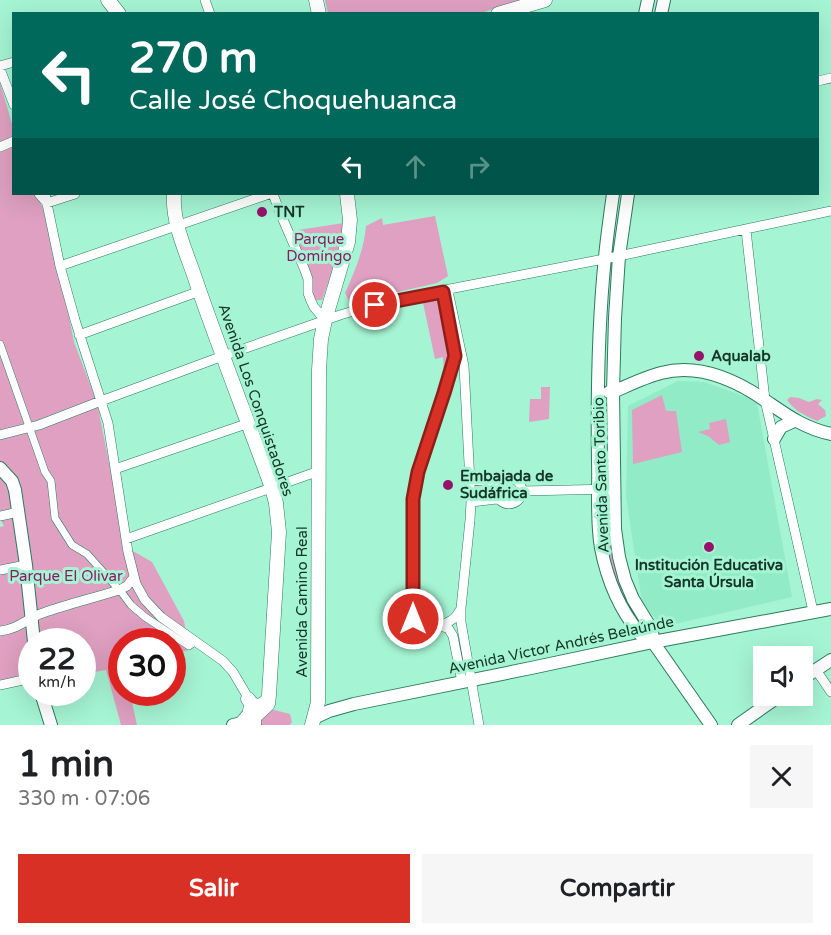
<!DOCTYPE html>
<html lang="es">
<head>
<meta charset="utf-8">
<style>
  :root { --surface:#fff; --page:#f6f6f6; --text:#202124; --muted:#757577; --accent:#d93025 }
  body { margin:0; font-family:"Varela Round",sans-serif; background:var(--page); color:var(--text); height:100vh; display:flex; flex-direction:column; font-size:22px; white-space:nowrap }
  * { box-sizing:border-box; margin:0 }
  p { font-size:20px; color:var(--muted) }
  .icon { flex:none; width:33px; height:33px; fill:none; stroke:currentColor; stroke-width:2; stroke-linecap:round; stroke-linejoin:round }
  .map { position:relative; height:725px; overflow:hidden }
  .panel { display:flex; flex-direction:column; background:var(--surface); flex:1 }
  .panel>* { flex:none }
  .banner { position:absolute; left:12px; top:12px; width:807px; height:183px; border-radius:0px; box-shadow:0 6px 24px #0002; background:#00695c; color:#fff; overflow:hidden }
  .buttons { position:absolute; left:753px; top:646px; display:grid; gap:12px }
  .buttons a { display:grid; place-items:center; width:60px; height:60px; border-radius:0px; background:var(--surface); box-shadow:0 6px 24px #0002; font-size:30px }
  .speed { position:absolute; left:18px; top:628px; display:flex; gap:12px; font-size:30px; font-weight:700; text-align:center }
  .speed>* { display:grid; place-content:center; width:78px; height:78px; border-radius:50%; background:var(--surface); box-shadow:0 6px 24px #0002; line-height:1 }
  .speed small { font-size:15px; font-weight:400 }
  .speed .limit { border:9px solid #d22; background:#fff; color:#111 }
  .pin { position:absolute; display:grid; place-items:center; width:51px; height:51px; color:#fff; margin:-26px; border:3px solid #fff; border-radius:50%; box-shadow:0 2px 6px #0007 }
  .me { position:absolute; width:66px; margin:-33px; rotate:0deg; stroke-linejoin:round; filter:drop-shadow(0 0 4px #0008) }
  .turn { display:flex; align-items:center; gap:21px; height:126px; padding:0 18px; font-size:27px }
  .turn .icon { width:78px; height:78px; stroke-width:2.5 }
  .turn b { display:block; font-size:42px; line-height:51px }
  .lanes { display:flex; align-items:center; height:57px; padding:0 18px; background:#0003; justify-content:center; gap:30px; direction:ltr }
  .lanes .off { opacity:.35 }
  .round { display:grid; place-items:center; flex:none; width:63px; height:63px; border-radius:0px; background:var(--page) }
  .summary { display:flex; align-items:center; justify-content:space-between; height:102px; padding:0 18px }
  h1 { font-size:36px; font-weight:700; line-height:45px }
  .action { display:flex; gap:12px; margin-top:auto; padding:12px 18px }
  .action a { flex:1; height:69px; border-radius:0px; background:var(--accent); color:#fff; font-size:24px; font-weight:700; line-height:69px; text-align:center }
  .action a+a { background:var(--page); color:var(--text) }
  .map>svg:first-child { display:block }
  .built { fill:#92ebc7 }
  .green { fill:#dfa0c1 }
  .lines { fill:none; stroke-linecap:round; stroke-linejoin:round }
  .pedestrian-casing { stroke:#2b7b5f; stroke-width:8 }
  .minor-casing { stroke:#2b7b5f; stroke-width:10 }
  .tertiary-casing { stroke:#2b7b5f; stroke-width:14 }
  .secondary-casing { stroke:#2b7b5f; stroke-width:15 }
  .pedestrian { stroke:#fff; stroke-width:7 }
  .minor { stroke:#fff; stroke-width:9 }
  .tertiary { stroke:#fff; stroke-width:12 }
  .secondary { stroke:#fff; stroke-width:14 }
  .route-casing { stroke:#8d1f18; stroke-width:15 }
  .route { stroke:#d93025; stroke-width:10 }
  .poi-dot { fill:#96136b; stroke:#a5f4d3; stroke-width:2 }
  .labels { text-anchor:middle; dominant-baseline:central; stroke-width:6; stroke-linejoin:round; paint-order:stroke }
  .poi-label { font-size:15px; font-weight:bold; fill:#153529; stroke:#a5f4d3; text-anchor:start }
  .park-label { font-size:15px; fill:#8c1a64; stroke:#a5f4d3 }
  .street-label { font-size:15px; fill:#153529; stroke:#a5f4d3 }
</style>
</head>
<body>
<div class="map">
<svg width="831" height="725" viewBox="0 0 831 725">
  <rect width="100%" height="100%" fill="#a5f4d3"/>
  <path class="built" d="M678,381L704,382L752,399L757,403L792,597L662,627L642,602L626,497L628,406Z"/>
  <path class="green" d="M325,0H521L478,14L328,13Z
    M0,83L13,127L14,194H37L43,209L58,262L74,342L97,403L126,547L152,562L184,621L189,650L173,654L172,642H122V693H130L137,725H121L106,670L83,674L82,642H32L31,681L0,686V527L4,526L0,519Z
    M435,216L448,276L437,283L350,303L345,293C355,271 364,250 366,226L382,218L383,225Z
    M344,223L345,234L322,300H314L291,231Z
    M439,296L450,356L444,375L443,357L435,359L422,298Z
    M541,387H550L549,419L529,422L530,399H541Z
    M662,395L666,411H676L682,452L633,464L632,410Z
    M790,397L799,398L809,402L817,399L822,400L818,404L825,410L826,416L817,421C804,415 795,411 787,400Z
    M726,419L730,442L719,445L708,436L698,432L710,429L709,423Z
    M607,496L610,497L630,598L627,601L623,602L614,581L605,530L603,500L604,497Z
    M265,709L274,710L290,714L292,722L290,725H261L260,724V712Z"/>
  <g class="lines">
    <defs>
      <path id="pedestrian" d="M0,344L45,472L51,481L55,518L72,545L87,554L122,593L131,605L145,617L189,646L196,641"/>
      <path id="minor" d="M205,0L210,14
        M0,66L14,62
        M0,69L14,105
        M818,81L831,78
        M0,147L14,141
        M39,194L47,203L75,194
        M45,194L60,266L75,320L108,423L128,552L136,584L145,600L161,617L223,661L233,672L246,694L249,703L247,713L238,724
        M273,194L281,215L304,268L308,279V293L311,301L314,307L325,320
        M746,230L765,400L813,611
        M60,266L269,194
        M448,291L464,366L471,502L470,520L461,608V622L479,725
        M79,335L200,291
        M453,343L455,356L454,362L418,472L414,491L413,621C420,631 441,627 450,621C455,619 457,615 460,610
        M0,435L39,425L101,401L223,356L340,315L388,301L619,256L831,211
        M115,469L249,423
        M496 491a13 13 0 1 1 26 0a13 13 0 1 1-26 0Z
        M470,480L499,482
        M522,491L615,489
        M471,502L497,499
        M0,516L18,512
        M126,539L319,471
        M0,570L26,565
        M439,626L448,628L453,636L462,682
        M0,631C21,628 25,619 43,613C68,604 94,598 119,590L127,586L134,577
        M816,670L831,692
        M0,685L32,678"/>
      <path id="tertiary" d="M645,14L648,0
        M661,14L664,0
        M613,194C610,215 607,236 605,257C598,325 597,393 598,462C599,490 596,520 601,548C607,579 620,610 640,634L643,637L653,642
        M628,194L619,256L615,318L613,392L615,529L619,557L625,580L633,599L652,630L653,642
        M609,392H613C629,385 645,377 661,373C698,363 736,380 766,401C788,416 804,428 831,434
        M774,439L781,427L794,421
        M0,468L12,481L15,490L26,565L34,642
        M653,642L711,725
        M802,679L831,660
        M41,693L51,725
        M314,718L329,711L354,704L531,668L653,642L831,609
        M233,725L243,723L254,724
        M738,725L779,696"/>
      <path id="secondary" d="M108,0L119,14
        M316,0L319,14
        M498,14L545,0
        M174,194C172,224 187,253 196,281C220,351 247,419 272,488L276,503L279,532L269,695L268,704L254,717V725
        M248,699C253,707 260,708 267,701
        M312,725L318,702L319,370L321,339L325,320L348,242L350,220L347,194"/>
    </defs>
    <use href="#pedestrian" class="pedestrian-casing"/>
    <use href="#minor" class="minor-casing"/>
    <use href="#tertiary" class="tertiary-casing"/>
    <use href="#secondary" class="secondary-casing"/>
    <use href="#pedestrian" class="pedestrian"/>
    <use href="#minor" class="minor"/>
    <use href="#tertiary" class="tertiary"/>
    <use href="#secondary" class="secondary"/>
  </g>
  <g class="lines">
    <defs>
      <path id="route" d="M375,305L443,292L455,356L444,393L418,472L413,499V619"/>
    </defs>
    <use href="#route" class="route-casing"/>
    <use href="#route" class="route"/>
  </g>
  <g class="poi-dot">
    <circle cx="262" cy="212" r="6"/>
    <circle cx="699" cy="356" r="6"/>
    <circle cx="448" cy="485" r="6"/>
    <circle cx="709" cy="547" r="6"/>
  </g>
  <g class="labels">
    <g class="poi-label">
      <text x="274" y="212">TNT</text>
      <text x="711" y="356">Aqualab</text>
      <text x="460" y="476">Embajada de<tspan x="460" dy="17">Sudáfrica</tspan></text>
      <text x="709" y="565" text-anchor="middle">Institución Educativa<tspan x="709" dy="17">Santa Úrsula</tspan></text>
    </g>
    <g class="park-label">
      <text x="319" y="239">Parque<tspan x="319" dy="17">Domíngo</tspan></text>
      <text x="66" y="576">Parque El Olivar</text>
    </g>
    <g class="street-label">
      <text transform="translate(256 400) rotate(71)">Avenida Los Conquistadores</text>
      <text transform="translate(601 475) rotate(-92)">Avenida Santo Toribio</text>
      <text transform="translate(302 602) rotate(-90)">Avenida Camino Real</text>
      <text transform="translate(561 645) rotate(-12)">Avenida Víctor Andrés Belaúnde</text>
    </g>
  </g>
</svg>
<div class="buttons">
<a><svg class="icon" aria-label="sound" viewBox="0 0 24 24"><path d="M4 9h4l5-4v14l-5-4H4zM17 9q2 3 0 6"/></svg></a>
</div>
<div class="speed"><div>22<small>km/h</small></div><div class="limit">30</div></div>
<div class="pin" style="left:375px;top:305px;background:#d93025"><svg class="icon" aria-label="arrive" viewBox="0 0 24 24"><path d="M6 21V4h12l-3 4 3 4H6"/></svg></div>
<svg class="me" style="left:413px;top:619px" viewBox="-20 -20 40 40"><circle r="17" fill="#d93025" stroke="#fff" stroke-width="3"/><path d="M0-11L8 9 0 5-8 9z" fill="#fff"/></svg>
<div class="banner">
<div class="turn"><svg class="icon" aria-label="left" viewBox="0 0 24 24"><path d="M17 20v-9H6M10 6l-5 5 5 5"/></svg><div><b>270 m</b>Calle José Choquehuanca</div></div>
<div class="lanes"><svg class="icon" aria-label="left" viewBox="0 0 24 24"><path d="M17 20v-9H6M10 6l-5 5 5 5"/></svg><svg class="icon off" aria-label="ahead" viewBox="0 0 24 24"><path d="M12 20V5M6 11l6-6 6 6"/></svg><svg class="icon off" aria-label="right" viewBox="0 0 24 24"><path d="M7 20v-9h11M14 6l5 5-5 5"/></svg></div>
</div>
</div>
<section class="panel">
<div class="summary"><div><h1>1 min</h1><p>330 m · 07:06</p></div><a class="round"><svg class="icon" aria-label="close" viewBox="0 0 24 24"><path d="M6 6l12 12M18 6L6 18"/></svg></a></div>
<div class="action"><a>Salir</a><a>Compartir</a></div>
</section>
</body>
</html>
